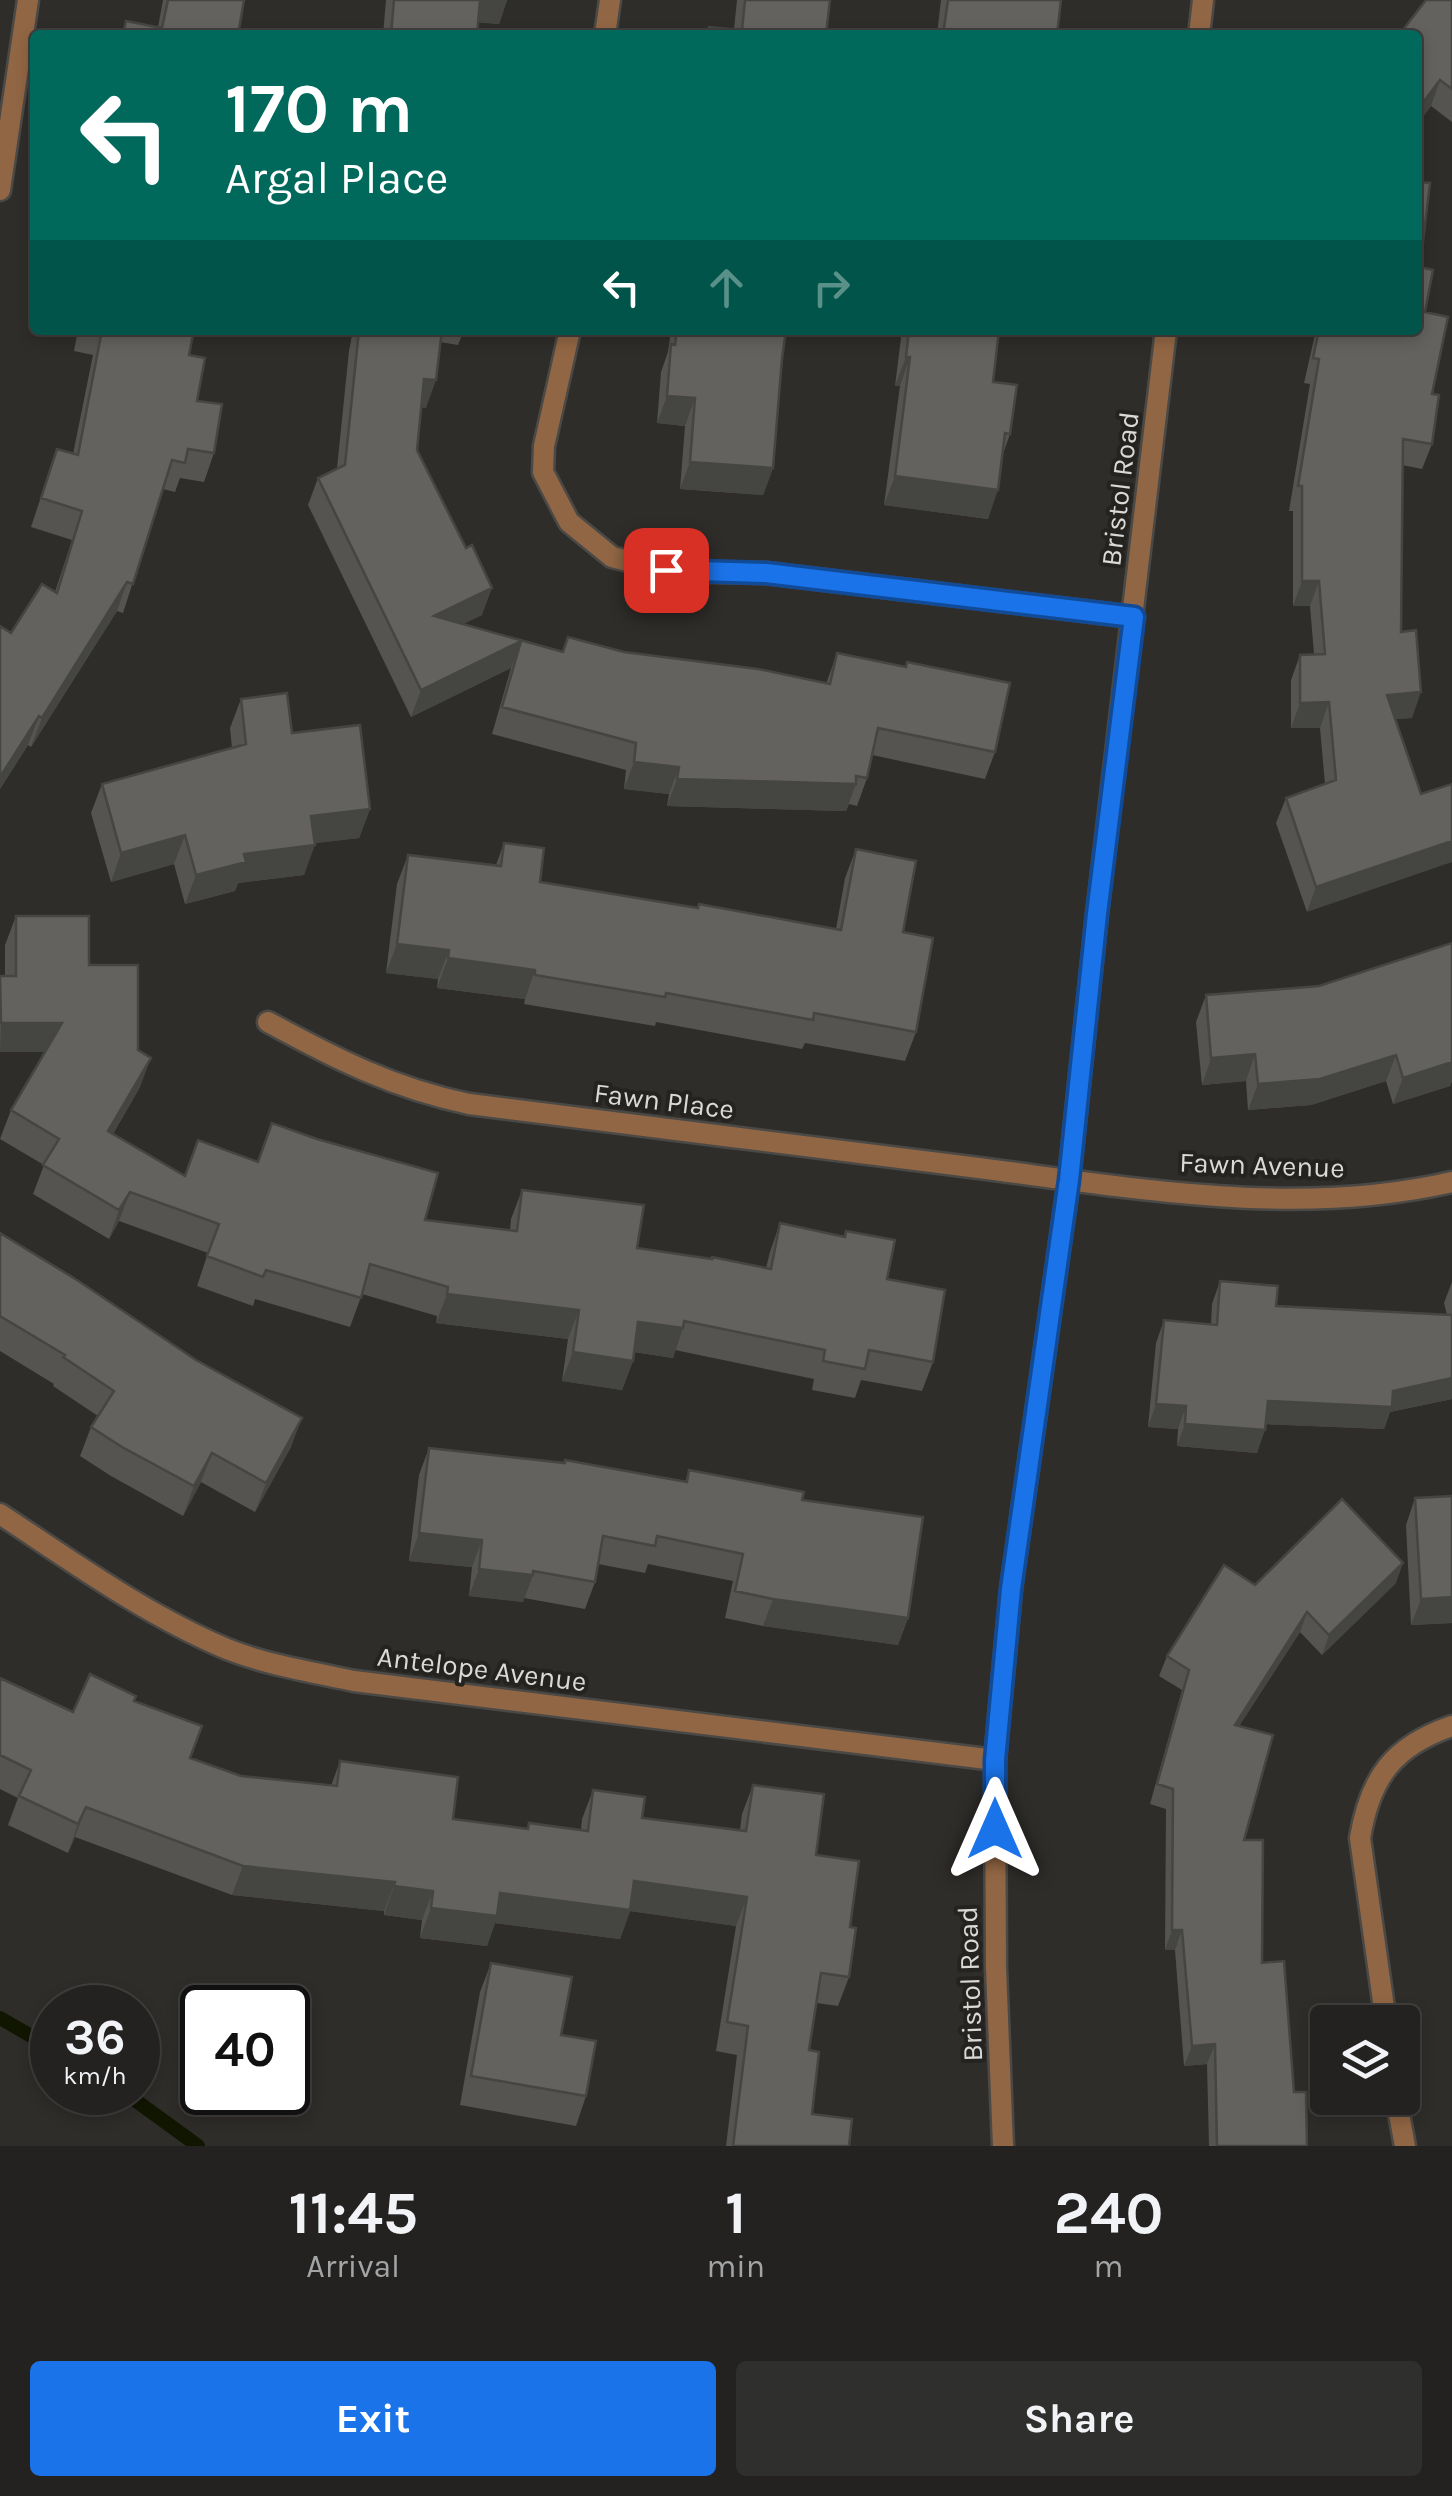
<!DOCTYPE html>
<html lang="en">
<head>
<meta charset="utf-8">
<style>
  :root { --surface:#232220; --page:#2f2f2d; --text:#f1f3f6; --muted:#a3a4a5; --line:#403f3e; --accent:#1a73e8 }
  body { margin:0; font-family:Karla,sans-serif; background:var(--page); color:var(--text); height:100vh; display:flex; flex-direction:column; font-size:38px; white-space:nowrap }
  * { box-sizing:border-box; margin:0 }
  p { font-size:32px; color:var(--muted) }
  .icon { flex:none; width:55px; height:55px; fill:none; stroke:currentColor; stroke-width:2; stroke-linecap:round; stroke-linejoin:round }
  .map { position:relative; height:2146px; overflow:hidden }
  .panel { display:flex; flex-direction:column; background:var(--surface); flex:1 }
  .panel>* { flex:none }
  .top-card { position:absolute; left:30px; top:30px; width:1392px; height:305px; border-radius:10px; box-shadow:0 5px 15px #0003,0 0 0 2px var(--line); background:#00695c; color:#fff; overflow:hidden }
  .controls { position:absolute; left:1310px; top:2005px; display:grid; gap:20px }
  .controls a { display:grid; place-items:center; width:110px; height:110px; border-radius:10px; background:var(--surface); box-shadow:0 5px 15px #0003,0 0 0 2px var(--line); font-size:50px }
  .speed { position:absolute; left:30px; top:1985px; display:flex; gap:20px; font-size:50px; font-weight:700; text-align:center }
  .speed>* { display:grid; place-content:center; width:130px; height:130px; border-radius:50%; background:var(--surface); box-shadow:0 5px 15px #0003,0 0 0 2px var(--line); line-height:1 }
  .speed small { font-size:25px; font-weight:400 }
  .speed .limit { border:5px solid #111; border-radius:15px; background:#fff; color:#111 }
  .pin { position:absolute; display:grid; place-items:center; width:85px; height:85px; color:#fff; margin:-42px; border-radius:20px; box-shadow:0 5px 15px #0006 }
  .me { position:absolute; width:110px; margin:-55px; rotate:0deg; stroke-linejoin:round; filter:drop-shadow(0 0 8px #0008) }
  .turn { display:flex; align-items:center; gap:35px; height:210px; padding:0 30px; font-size:45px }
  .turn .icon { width:130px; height:130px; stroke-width:2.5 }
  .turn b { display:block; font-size:70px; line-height:85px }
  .lanes { display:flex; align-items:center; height:95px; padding:0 30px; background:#0003; justify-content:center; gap:50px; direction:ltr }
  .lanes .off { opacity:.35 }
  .eta { display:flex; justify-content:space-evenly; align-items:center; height:170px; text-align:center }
  .eta b { font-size:60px; font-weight:700; line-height:70px }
  .primary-button { display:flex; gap:20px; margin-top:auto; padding:20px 30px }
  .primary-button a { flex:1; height:115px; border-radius:10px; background:var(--accent); color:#fff; font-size:40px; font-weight:700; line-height:115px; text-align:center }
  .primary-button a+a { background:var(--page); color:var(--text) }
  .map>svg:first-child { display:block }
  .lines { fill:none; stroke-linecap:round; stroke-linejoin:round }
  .stream { stroke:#111601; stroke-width:14 }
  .minor-casing { stroke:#4a4946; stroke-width:25 }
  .tertiary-casing { stroke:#4a4946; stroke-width:25 }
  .minor { stroke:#916644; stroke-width:20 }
  .tertiary { stroke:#916644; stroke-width:20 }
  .wall { fill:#555451 }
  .shaded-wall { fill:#454542 }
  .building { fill:#63625e; stroke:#454542; stroke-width:2.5 }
  .route-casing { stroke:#114b97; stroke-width:25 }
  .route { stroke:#1a73e8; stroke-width:18 }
  .labels { text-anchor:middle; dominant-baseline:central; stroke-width:8; stroke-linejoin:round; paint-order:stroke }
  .street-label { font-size:28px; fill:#dad9d7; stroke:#252320 }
</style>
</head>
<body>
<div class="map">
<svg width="1452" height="2146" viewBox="0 0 1452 2146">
  <rect width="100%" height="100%" fill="#2f2d2a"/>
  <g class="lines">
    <path class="stream" d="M0,2018L52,2048
      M124,2092L198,2146"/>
    <defs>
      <path id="minor" d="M605,35L610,0
        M0,190L28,0
        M570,330L544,446L543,472L569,522L612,557L666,571L766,573L1134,617
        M268,1022C336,1059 393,1088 469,1104C639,1125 809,1147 979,1168C1134,1188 1297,1218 1452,1182
        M0,1514C73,1562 146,1615 227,1649C267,1665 312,1672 354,1681L995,1760
        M1386,2022L1360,1838C1370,1778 1393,1746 1452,1726
        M1396,2098L1405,2146"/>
      <path id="tertiary" d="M1199,35L1203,0
        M1003,2146L996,1968L995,1760L1011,1589L1069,1179L1097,914L1166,330"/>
    </defs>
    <use href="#minor" class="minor-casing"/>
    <use href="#tertiary" class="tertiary-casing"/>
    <use href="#minor" class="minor"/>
    <use href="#tertiary" class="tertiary"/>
  </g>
  <path class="wall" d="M163,0H244L238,35H121L126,21L158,27Z
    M386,0H507L499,24L478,22L477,35H383Z
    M737,0H830L826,35H706L709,27L734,29Z
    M941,0H1061L1057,35H937Z
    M1452,0V122L1431,106L1418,123V35Z
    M1420,267L1432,394V444L1422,469L1402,465L1401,632L1412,718L1395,719L1307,912L1276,823L1286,798L1325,784L1320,728H1291V680L1300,655L1314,654L1310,606H1293V511H1289L1310,384L1304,383L1316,330H1418Z
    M78,330H194L189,355L197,401L214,453L204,482L180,478L175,492L163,489L123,613L117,611L31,747L28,745L0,789V626L11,633L55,592L72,540L31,527L57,449L73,454L93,355L74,351Z
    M353,330H464L458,345L440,342L426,408L421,407L417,450L482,615L463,624L562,652L568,637L624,652L826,684L837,653L995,752L985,779L872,755L867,778L857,806L849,804L846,811L667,806L669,794L624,789L626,770L492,734L511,668L411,717L308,505L318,478L337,468L349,351Z
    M671,330H801L798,337L785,335L782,359L773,468L763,495L680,489L685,426L657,423L661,372L668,352Z
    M902,330H1020L1017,337L998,335L993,382L1010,434L1002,457L988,519L884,505L900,386H895Z
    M241,699L292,733L370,809L359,838L314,843L304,875L238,883L235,891L185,904L174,864L111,882L91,813L102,784L232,748L230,728Z
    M504,843L540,882L697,908L836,929L845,878L856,849L903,932L916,1032L905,1061L805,1043L802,1049L656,1022L655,1026L524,1004L525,999L437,988L438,979L386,973L397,884L408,855L496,865Z
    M16,916L89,965L138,1050L140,1087L113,1134L184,1176L425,1220L510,1230L511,1219L522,1190L637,1248L766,1268L770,1252L780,1223L844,1236L846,1231L887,1279L933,1362L922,1391L861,1380L855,1398L812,1390L814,1379L675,1350L673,1358L634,1352L633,1361L622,1390L562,1381L568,1339L436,1323L437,1316L362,1294L350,1327L255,1299L253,1306L197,1286L208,1253L119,1221L109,1239L33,1194L44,1165L0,1139L11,1110L45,1052H0V976H5V945Z
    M1452,943V1081L1450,1086L1393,1104L1386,1081L1311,1105L1248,1110L1246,1081L1202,1085L1196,1022L1206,995L1319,986Z
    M0,1233L291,1447L255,1512L201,1482L183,1516L111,1476L80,1456L91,1427L98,1416L53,1386L54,1384L0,1351Z
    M1220,1281L1276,1306L1447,1315L1444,1303L1452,1282V1399L1390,1412L1384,1429L1266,1424L1257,1453L1177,1446L1178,1429L1148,1427L1156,1343L1164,1320L1211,1324L1212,1304Z
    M429,1448L685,1482L689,1470L802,1500L908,1618L898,1645L763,1626L725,1618L733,1581L648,1564L645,1573L598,1564L595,1582L585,1609L524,1598L523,1602L469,1596L472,1567L409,1561L419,1475Z
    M1415,1498L1452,1623L1411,1625L1406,1525Z
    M1396,1583L1322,1655L1300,1632L1239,1726L1244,1840L1262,1963L1307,2146H1209L1207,2064L1184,2066L1175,1950H1165L1166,1809L1150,1804L1182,1690L1159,1676L1167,1656L1255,1585Z
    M0,1678L73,1712L134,1701L191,1758L241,1776L331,1786L340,1761L453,1819L527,1829L529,1823L581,1830L582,1819L593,1790L642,1818L740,1830L742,1814L753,1785L816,1855L850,1927L849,1977L838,2006L817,2003L809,2050L812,2114L849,2146H726L737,2055L716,2051L736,1926L630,1911L620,1939L495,1923L487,1946L420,1938L422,1920L384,1915V1911L232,1895L75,1837L68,1853L8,1825L18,1798L0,1789Z
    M491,1963L561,2035L586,2096L576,2126L460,2105L480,1992Z"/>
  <path class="shaded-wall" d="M478,0H507L499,24L470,22Z
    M1440,80L1431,106L1418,123V109Z
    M781,330H801L798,337L780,335Z
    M993,330H1020L1017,337L991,334Z
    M906,357H910L900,386H895Z
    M424,379L436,380L426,408L414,406Z
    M667,396L695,398L685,426L657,423Z
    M690,462L773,468L763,495L680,489Z
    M895,476L998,490L988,519L884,505Z
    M1302,581H1319L1310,606H1293Z
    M127,582L117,611L31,747L42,718Z
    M492,588L482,615L424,643L434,616Z
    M521,641L511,668L411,717L421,690Z
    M1421,692L1412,718L1378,720L1387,695Z
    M1329,702L1320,728H1291L1300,703Z
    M39,716L28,745L0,789V777Z
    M634,762L679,767L669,794L624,789Z
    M677,779L856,784L846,811L667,806Z
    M370,809L359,838L301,845L311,816Z
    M185,835L174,864L111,882L121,853Z
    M1452,841V862L1307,912L1316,887Z
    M315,845L304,875L238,883L235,891L185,904L196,875L244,854Z
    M397,944L449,950L438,979L386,973Z
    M448,958L535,970L525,999L437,988Z
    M1,1023H62L51,1052H0Z
    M1255,1054L1246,1081L1202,1085L1211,1058Z
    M1396,1055L1386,1081L1311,1105L1248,1110L1258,1084Z
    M1452,1057V1081L1450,1086L1393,1104L1403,1078Z
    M151,1058L140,1087L98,1160L108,1131Z
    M130,1192L119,1221L109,1239L119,1210Z
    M447,1294L579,1310L568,1339L436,1323Z
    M638,1322L683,1328L673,1358L627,1351Z
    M573,1352L633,1361L622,1390L562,1381Z
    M1452,1378V1399L1390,1412L1384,1429L1260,1424L1268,1401L1393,1391Z
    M1156,1404L1186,1406L1178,1429L1148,1427Z
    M302,1418L291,1447L255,1512L266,1483Z
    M1185,1424L1265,1430L1257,1453L1177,1446Z
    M212,1453L201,1482L183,1516L194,1486Z
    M419,1533L482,1540L472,1567L409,1561Z
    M1403,1563L1396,1583L1322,1655L1329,1635Z
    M479,1569L533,1575L523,1602L469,1596Z
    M1452,1597V1623L1411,1625L1421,1599Z
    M773,1599L908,1618L898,1645L763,1626Z
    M1307,1612L1300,1632L1227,1745L1235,1725Z
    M86,1807L75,1837L68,1853L78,1824Z
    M243,1866L395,1882L384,1911L232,1895Z
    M634,1881L747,1897L736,1926L630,1911L620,1939L495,1923L487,1946L420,1938L431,1908L500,1893Z
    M394,1886L433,1891L422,1920L384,1915Z
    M1172,1930H1182L1175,1950H1165Z
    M1215,2044L1207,2064L1184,2066L1192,2046Z"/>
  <path class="building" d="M168,0H244L238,35H123L126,21L162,28Z
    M394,0H480L477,35H391Z
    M745,0H830L826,35H709V27L742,30Z
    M948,0H1061L1057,35H943Z
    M1426,0H1452V89L1440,80L1418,109V35H1399Z
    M1418,182L1430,183L1420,267L1433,270L1425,312L1448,317L1432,394L1439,395L1432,444L1403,439L1401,632L1416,630L1421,692L1387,695L1421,794L1452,784V841L1316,887L1286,798L1336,780L1329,702L1300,703V655L1325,654L1319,581H1302V486H1298L1319,359L1313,358L1319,330H1418Z
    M102,330H194L189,355L205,358L197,401L222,404L214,453L188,449L185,463L172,460L133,584L127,582L42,718L39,716L0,777V626L11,633L42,584L57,593L82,511L41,498L57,449L78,455Z
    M359,330H442L436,380L424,379L417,450L466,548L472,545L492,588L434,616L563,652L568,637L624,652L758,669L830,684L837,653L906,667L907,662L1010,683L995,752L878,728L867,778L856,776V784L677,779L679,767L634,762L636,743L502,707L521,641L421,690L318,478L345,465Z
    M677,330H786L782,359L773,468L690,462L695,398L667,396L671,344L675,345Z
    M909,330H999L993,382L1017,385L1010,434L1005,433L998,490L895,476L910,357H906Z
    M287,693L292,733L360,725L370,809L311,816L315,845L244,854L246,862L196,875L185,835L121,853L102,784L246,744L241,699Z
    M504,843L544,848L540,882L698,908L699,904L841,930L856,849L916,861L903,932L933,938L916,1032L814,1013L813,1020L666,993L665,997L535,975V970L448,958L449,950L397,944L408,855L501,866Z
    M16,916H89V965H138V1050L151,1058L108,1131L185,1176L198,1140L258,1162L272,1123L317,1139L438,1173L425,1220L517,1231L522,1190L644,1205L637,1248L712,1259V1257L771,1269L780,1223L845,1237L846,1231L895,1240L887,1279L945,1290L933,1362L869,1350L865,1369L823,1361L825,1350L684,1321L683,1328L638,1322L633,1361L573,1352L579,1310L447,1294L448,1287L370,1264L361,1298L266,1270L263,1277L207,1256L219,1224L130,1192L119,1210L43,1165L59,1139L11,1110L62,1023H1L0,976H16Z
    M1452,943V1062L1403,1078L1396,1055L1320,1079L1258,1084L1255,1054L1211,1058L1206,995L1319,986Z
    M0,1233L77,1280L196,1360L302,1418L266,1483L212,1453L194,1486L122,1447L91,1427L114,1391L63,1357L65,1355L0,1316Z
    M1220,1281L1278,1286L1276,1306L1452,1315V1378L1393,1391L1392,1407L1268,1401L1265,1430L1185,1424L1186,1406L1156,1404L1164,1320L1217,1325Z
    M429,1448L565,1463V1460L687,1482L689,1470L804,1492L802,1500L923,1517L908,1618L773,1599L735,1591L743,1554L657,1536L655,1546L603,1536L595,1582L533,1571V1575L479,1569L482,1540L419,1533Z
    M1452,1496V1597L1421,1599L1415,1498Z
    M1342,1499L1403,1563L1329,1635L1307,1612L1235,1725L1273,1735L1244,1840H1263L1262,1963L1284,1961L1294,2092H1306L1307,2146H1217L1215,2044L1192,2046L1182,1930H1172L1173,1789L1157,1784L1189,1670L1167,1656L1224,1565L1255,1585Z
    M90,1674L136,1696L134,1701L202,1726L190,1758L241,1776L337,1786L340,1761L458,1777L453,1819L528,1829L529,1823L588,1831L593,1790L645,1797L642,1818L746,1831L753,1785L824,1794L816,1855L859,1861L850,1927L856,1928L849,1977L821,1973L809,2050L819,2052L812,2114L852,2119L849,2146H733L748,2026L727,2022L747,1897L634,1881L630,1910L500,1893L497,1916L431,1908L433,1891L394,1886L395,1882L243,1866L86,1807L78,1824L19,1796L31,1770L0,1755V1678L73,1712Z
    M491,1963L572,1977L561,2035L596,2041L586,2096L471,2076Z"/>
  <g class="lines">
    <defs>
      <path id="route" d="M666,570L766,573L1134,617L1097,914L1069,1180L1011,1589L995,1760V1829"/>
    </defs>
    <use href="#route" class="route-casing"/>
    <use href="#route" class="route"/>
  </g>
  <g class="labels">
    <g class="street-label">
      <text transform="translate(1120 489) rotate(-83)">Bristol Road</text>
      <text transform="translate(664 1101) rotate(7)">Fawn Place</text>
      <text transform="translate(1262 1165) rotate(2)">Fawn Avenue</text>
      <text transform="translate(482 1669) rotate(7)">Antelope Avenue</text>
      <text transform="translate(970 1984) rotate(-92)">Bristol Road</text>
    </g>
  </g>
</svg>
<div class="controls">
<a><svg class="icon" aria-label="layers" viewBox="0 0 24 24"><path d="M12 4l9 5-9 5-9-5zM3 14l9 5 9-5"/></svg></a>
</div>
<div class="speed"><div>36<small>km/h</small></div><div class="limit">40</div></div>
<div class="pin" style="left:666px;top:570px;background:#d93025"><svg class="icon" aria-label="arrive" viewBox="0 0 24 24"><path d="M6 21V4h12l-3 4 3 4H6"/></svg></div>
<svg class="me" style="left:995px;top:1829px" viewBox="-20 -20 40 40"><path d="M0-17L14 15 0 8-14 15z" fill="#1a73e8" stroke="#fff" stroke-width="4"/></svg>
<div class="top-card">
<div class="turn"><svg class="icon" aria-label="left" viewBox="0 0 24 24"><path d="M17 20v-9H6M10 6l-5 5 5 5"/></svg><div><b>170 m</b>Argal Place</div></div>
<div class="lanes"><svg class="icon" aria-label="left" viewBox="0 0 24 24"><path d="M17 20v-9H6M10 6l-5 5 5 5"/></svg><svg class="icon off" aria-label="ahead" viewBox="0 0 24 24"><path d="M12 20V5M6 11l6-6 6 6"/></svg><svg class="icon off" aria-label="right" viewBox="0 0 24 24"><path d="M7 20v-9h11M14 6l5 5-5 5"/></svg></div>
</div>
</div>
<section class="panel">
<div class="eta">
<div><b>11:45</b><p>Arrival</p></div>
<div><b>1</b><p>min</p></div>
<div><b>240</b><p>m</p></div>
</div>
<div class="primary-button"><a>Exit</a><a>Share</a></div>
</section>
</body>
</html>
